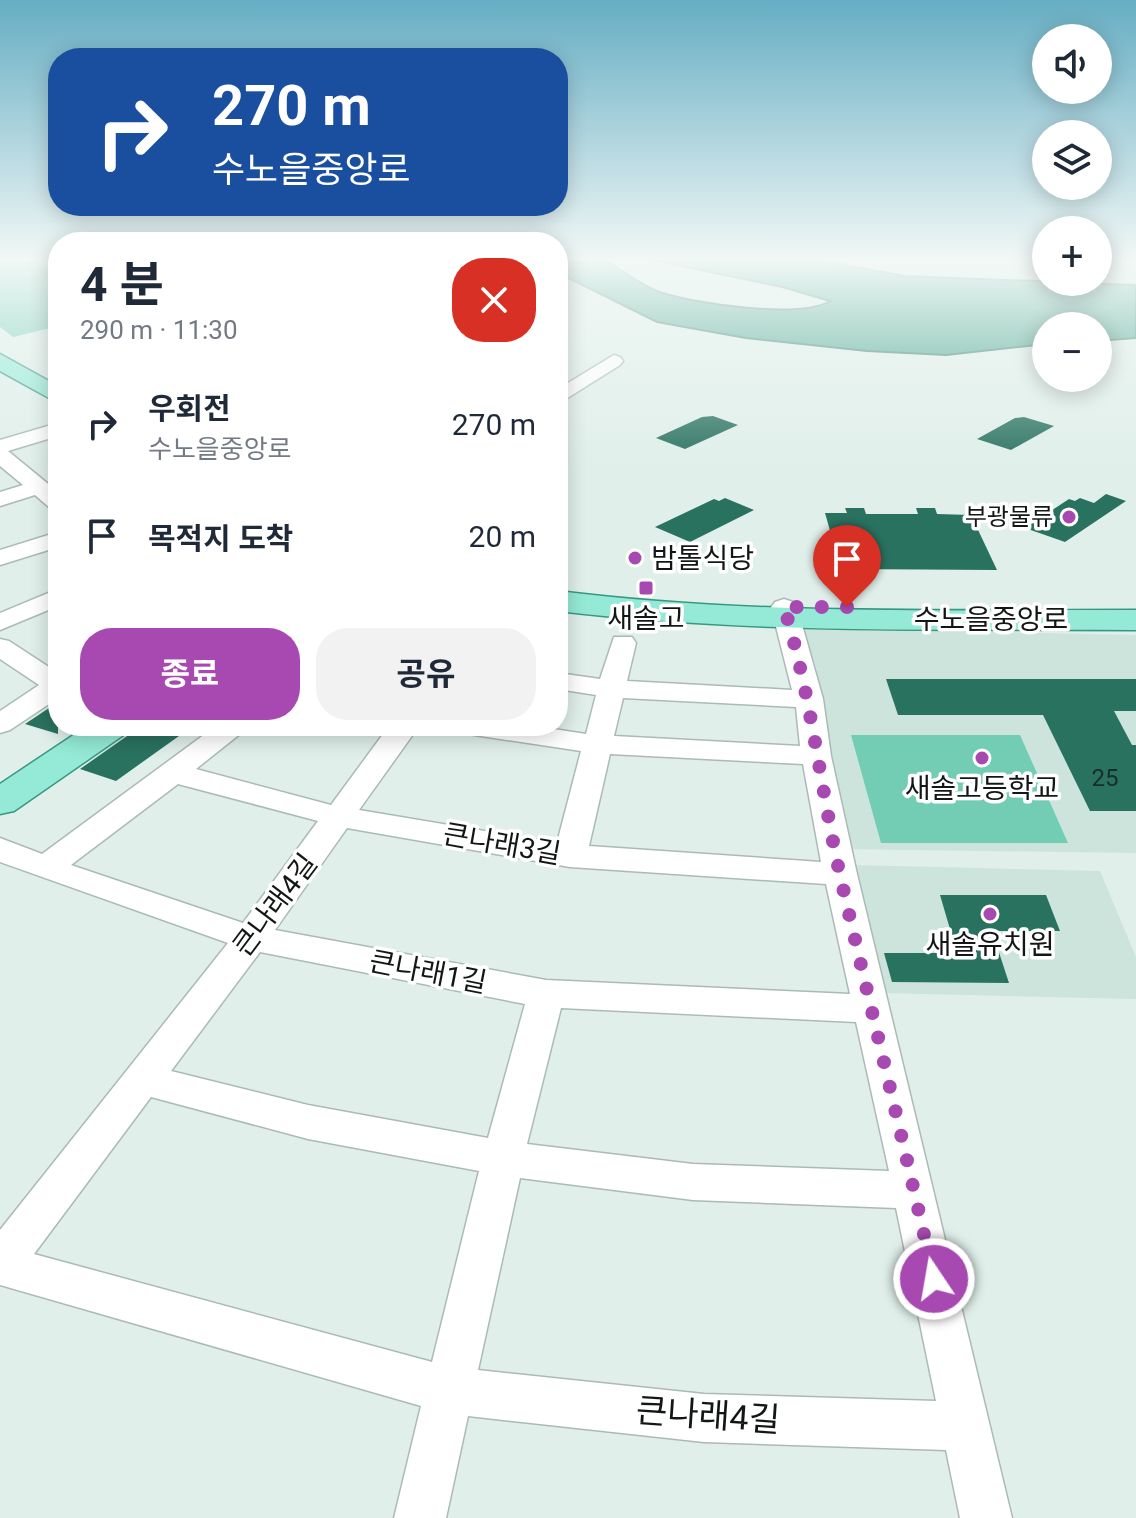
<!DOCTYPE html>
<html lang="ko">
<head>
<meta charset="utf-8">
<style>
  :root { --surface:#fff; --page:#f2f2f3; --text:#1f2937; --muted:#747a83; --accent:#a849b2 }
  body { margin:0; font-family:Roboto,"Noto Sans KR",sans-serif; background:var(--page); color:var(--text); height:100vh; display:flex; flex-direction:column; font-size:30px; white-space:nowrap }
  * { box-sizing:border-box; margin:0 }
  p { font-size:26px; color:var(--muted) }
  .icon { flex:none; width:44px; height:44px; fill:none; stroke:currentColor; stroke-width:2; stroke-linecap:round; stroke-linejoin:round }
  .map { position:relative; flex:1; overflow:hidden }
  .drawer { position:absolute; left:48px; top:232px; width:520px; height:504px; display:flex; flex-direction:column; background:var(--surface); border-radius:32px; box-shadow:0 4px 20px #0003 }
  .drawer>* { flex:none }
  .top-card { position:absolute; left:48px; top:48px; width:520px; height:168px; border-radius:32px; box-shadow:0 4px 20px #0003; background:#1a4fa0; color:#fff; overflow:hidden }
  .tools { position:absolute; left:1032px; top:24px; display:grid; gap:16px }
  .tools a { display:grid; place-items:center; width:80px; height:80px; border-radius:50%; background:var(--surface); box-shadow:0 4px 20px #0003; font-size:40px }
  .pin { position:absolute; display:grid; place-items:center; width:68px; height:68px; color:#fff; margin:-82px -34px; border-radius:50% 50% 50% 0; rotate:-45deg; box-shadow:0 0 8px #0007 }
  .pin .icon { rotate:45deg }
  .me { position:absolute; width:88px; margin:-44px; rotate:348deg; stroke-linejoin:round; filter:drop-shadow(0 0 6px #0008) }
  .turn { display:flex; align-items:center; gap:28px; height:168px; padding:0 32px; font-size:36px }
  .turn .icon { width:104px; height:104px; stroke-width:2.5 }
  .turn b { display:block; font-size:56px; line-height:68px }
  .round { display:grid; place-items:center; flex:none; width:84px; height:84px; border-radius:32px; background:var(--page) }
  .overview { display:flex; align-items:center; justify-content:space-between; height:136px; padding:0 32px }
  h1 { font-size:48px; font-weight:700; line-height:60px }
  .primary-button { display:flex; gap:16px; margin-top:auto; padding:16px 32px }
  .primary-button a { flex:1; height:92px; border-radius:32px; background:var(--accent); color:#fff; font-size:32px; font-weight:700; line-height:92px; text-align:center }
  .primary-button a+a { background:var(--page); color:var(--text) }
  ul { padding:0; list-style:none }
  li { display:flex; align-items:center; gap:24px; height:112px; padding:0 32px }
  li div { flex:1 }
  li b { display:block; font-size:30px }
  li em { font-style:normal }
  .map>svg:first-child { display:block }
  .built { fill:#cce4dc }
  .green { fill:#73ccb4 }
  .water { fill:#44a38b; stroke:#357968; stroke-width:2 }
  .building { fill:#2a7260 }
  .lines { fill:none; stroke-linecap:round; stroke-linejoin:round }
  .minor-casing { stroke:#abbab5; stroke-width:3 }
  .major-casing { stroke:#389780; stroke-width:3 }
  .minor { fill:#fff; fill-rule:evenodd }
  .major { fill:#94ead6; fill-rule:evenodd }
  .route { stroke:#a849b2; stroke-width:14; stroke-dasharray:0 25.2 }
  .poi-dot { fill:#a849b2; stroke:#fff; stroke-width:3 }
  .labels { text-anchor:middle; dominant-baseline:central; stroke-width:7; stroke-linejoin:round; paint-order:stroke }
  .far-poi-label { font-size:24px; fill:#121715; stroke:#fff; text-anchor:end }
  .number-label { font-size:24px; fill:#182e28 }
  .poi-label { font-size:28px; fill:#121715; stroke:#fff }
  .street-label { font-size:28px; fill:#121715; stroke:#fff }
  .near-street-label { font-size:34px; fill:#121715; stroke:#fff }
</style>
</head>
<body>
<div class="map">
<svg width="1136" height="1518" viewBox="0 0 1136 1518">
  <rect width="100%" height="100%" fill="#e0efea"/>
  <path class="built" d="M803,628L1136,635V853L842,849L816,667Z
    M851,865L1100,871L1136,957V999L882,993Z"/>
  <path class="green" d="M28,258L58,272V326L13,337L0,327V259Z
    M851,735H1020L1068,843H881Z"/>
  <path class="water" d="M558,258C570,258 584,256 595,258C616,262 637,285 660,292C695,304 800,319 830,301L782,287L643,258H805L905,276L1136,285V338L1098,341V326H1046V344L946,355L867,351L746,338L657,322L558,273Z"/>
  <path class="building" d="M713,416L738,425L685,449L656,438L702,417Z
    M1024,417L1054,426L1011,450L977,439L1015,418Z
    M1106,494L1126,501L1065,542L1025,528L1069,499L1075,501L1080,498L1094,503Z
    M725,498L754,510L690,542L655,527L714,499L719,501Z
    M845,508H864L866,514H918L916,508H935L937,514L971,515L997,570L841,569L825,513H847Z
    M886,679H1136V711H1114L1132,745H1136V811H1090L1043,715H898Z
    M58,702V734L25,724Z
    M135,726H193L116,781L80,769L127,736Z
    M940,895H1046L1060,931H992L1009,983L892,982L884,953H957Z"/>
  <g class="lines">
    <defs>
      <path id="minor" d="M614,355L620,357L623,361L620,365L558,404V389Z
        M58,423V436L8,451L58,492V510L50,508L35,495L0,506V492L23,485L0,466V440Z
        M58,532V547L0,565V550Z
        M58,589V606L0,630V613Z
        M784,599L793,602L797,607L823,699L831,756L857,874L1012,1518H960L946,1450L704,1442L468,1416L446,1518H394L421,1406L0,1285V1230L228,943L0,862V838L42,854L216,726H250L196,769L331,805L389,726H419L359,810L557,843L581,751L474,735L464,732L459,726H534L586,734L596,695L558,689V673L600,679L614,637H632L636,643L627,681L792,690L771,607L775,602ZM623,698L796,707L800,746L614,736ZM610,754L803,764L821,862L589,846ZM178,784L318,821L243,923L71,865ZM347,828L570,867L826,884L850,994L546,980L275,930ZM260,952L525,1004L488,1138L308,1105L171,1071ZM561,1008L856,1022L889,1171L693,1164L527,1144ZM151,1097L308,1139L479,1171L432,1362L34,1254ZM520,1178L693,1200L896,1208L936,1401L704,1394L478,1370Z
        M0,639L9,641L58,673V698L10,730L0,733V711L39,685L0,659Z"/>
      <path id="major" d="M0,354L58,386V403L0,371Z
        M558,591C750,615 943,610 1136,610V630C943,629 750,634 558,611Z
        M87,726H130L125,734L14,811L0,814V784Z"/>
    </defs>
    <use href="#minor" class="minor-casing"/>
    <use href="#major" class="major-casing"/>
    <use href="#minor" class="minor"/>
    <use href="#major" class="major"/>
  </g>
  <linearGradient id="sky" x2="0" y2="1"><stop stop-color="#66adc3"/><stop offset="0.55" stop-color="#f1f8f6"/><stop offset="1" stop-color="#f1f8f6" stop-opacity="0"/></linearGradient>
  <rect width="1136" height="471" fill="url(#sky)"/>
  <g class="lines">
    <path class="route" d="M847,607H784C811,694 820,785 840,875C871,1009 904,1144 934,1279"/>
  </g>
  <g class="poi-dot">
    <circle cx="1069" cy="517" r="8"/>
    <circle cx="635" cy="558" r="8"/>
    <rect x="638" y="580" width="16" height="16" rx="4"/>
    <circle cx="982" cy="758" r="8"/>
    <circle cx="990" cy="914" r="8"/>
  </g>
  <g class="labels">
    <g class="far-poi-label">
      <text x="1053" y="517">부광물류</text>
    </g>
    <g class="number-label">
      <text x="1105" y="778">25</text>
    </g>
    <g class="poi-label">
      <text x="651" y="558" text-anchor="start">밤톨식당</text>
      <text x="646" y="618">새솔고</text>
      <text x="982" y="788">새솔고등학교</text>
      <text x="990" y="944">새솔유치원</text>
    </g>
    <g class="street-label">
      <text x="991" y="619">수노을중앙로</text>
      <text transform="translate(502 844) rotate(10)">큰나래3길</text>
      <text transform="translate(275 905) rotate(-53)">큰나래4길</text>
      <text transform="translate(428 972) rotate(11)">큰나래1길</text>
    </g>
    <g class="near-street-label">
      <text transform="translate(708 1415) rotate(4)">큰나래4길</text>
    </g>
  </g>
</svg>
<div class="tools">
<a><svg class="icon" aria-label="sound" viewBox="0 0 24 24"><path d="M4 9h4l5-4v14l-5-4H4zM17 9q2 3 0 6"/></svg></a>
<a><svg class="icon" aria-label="layers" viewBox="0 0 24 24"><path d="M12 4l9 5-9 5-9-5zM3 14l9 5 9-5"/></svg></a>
<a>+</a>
<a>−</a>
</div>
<div class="pin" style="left:847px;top:607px;background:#d93025"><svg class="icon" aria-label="arrive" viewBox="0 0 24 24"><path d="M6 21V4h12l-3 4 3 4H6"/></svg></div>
<svg class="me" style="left:934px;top:1279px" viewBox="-20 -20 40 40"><circle r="17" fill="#a849b2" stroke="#fff" stroke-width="3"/><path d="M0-11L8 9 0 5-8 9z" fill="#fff"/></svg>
<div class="top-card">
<div class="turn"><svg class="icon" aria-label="right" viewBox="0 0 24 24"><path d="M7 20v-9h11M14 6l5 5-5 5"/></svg><div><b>270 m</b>수노을중앙로</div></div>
</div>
<section class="drawer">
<div class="overview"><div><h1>4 분</h1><p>290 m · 11:30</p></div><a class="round" style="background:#d93025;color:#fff"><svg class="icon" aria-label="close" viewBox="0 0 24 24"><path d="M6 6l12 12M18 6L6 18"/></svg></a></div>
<ul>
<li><svg class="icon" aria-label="right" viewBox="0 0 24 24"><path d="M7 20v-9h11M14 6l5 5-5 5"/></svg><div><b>우회전</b><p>수노을중앙로</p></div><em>270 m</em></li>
<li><svg class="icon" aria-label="arrive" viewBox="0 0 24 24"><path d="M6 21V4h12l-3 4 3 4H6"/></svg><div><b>목적지 도착</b></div><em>20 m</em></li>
</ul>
<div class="primary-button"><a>종료</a><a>공유</a></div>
</section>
</div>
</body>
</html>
